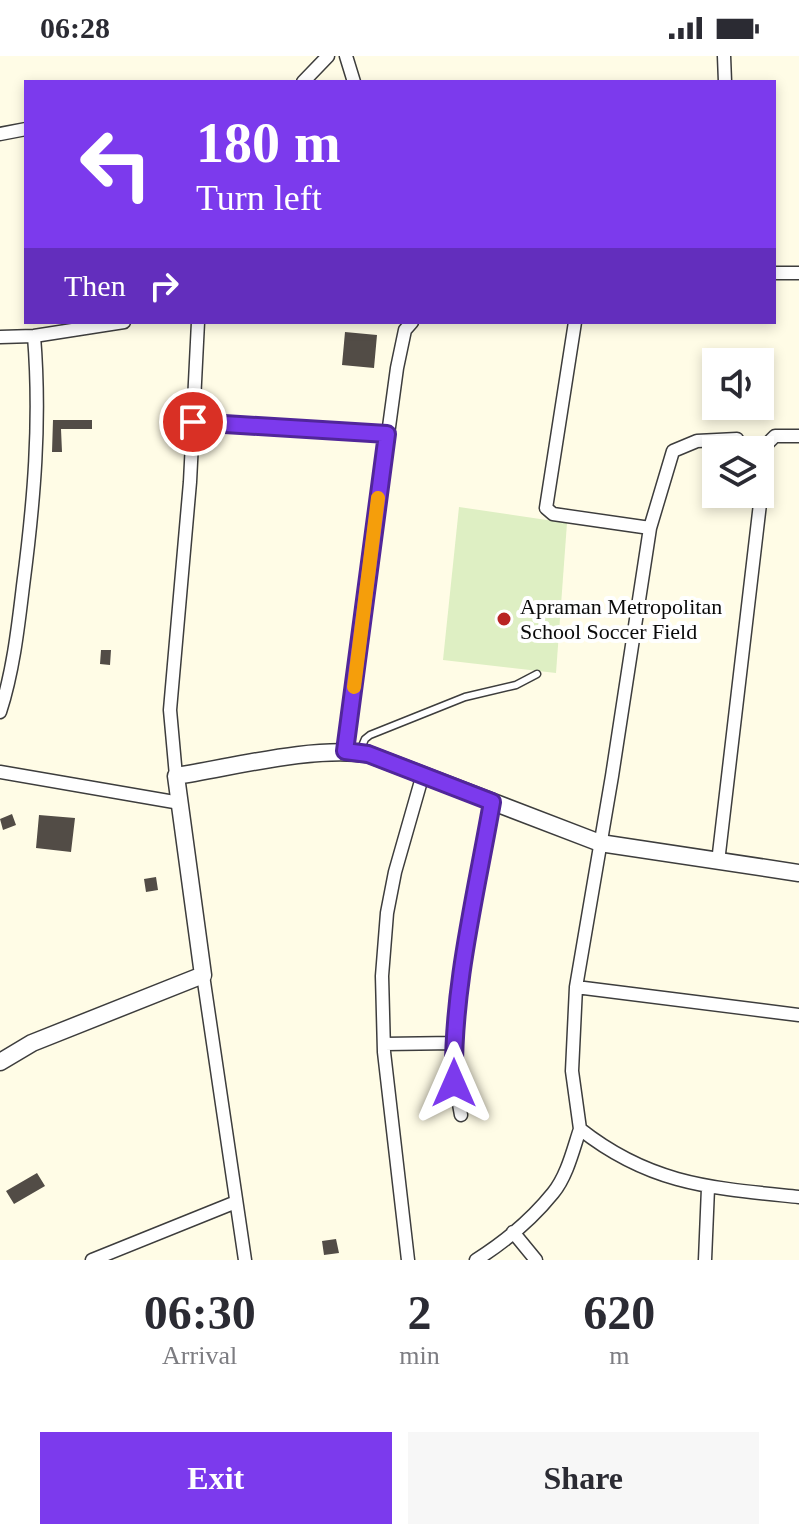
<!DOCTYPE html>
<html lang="en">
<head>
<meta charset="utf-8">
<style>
  :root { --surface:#fff; --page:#f7f7f7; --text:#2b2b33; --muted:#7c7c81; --accent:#7c3aed }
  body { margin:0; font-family:Georgia,serif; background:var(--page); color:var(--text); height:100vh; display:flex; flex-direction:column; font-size:30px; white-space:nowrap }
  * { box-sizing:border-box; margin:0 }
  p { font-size:26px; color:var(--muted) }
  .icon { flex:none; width:44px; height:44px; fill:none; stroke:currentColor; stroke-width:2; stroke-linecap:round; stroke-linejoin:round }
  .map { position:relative; height:1204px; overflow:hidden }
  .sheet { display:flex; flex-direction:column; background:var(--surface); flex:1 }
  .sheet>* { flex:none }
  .banner { position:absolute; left:24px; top:24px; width:752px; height:244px; border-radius:0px; box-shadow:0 4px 12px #0003; background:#7c3aed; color:#fff; overflow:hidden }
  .controls { position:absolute; left:702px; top:292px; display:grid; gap:16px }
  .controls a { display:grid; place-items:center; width:72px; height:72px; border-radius:0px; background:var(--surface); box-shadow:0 4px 12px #0003; font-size:40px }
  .pin { position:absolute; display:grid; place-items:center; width:68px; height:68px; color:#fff; margin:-34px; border:4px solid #fff; border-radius:50%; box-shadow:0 2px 8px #0007 }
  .me { position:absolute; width:88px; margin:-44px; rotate:0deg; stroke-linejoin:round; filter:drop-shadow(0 0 6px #0008) }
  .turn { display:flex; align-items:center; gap:28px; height:168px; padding:0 40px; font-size:36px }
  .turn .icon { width:104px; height:104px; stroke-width:2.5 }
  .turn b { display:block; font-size:56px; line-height:68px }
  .then { display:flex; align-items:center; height:76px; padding:0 40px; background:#0003; gap:16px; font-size:30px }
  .eta { display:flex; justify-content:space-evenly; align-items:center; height:136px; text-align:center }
  .eta b { font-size:48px; font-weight:600; line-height:56px }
  .action { display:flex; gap:16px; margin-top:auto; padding:16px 40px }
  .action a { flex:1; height:92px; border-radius:0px; background:var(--accent); color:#fff; font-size:32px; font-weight:600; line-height:92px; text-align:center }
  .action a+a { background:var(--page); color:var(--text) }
  .status { display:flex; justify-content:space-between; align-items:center; height:56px; padding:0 40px; background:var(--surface); direction:ltr }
  .status svg { height:22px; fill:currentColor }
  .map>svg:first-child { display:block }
  .pitch { fill:#deefc3 }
  .building { fill:#524c46 }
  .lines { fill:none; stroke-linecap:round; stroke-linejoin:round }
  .service-casing { stroke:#3d3d3d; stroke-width:9 }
  .minor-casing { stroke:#3d3d3d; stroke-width:15 }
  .tertiary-casing { stroke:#3d3d3d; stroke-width:19 }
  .service { stroke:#fff; stroke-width:6 }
  .minor { stroke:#fff; stroke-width:12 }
  .tertiary { stroke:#fff; stroke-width:16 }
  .route-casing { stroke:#51269a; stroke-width:20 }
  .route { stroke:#7c3aed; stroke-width:14 }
  .slow { stroke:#f59e0b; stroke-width:14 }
  .poi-dot { fill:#b92423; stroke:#fff; stroke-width:3 }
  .labels { text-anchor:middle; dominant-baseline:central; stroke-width:8; stroke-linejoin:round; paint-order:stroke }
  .poi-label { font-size:22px; fill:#0a0a0a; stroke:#fff; text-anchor:start }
</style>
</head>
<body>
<div class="status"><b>06:28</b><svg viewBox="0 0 49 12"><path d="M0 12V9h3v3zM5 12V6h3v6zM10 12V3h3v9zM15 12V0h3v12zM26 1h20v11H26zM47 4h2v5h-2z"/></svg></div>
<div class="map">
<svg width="799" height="1204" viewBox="0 0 799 1204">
  <rect width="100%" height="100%" fill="#fffce6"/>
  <path class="pitch" d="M459,451L567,467L556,617L443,604Z"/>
  <path class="building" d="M345,276L377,279L374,312L342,309Z
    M53,364H92V373H61L62,396H52Z
    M101,594H111L110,609L100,608Z
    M12,758L16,769L3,774L0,763Z
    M39,759L75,762L71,796L36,792Z
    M156,821L158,834L146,836L144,823Z
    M37,1117L45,1130L14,1148L6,1135Z
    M336,1183L339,1197L324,1199L322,1185Z"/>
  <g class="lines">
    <defs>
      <path id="service" d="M359,697L365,683L370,679L465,641L516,629L537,618"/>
      <path id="minor" d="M346,0L354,26
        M724,0L725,26
        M303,26L328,0
        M0,78L26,73
        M774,217H799
        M575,266L546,452L553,458L650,472
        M0,281L34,280L124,266
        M193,366L387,378
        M737,383L697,385L673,395L650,472L612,720L576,931L572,1015L580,1073C651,1129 712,1132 799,1141
        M0,656C13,616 18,572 23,530C34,446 41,365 34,280
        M345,695L397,312L405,274L412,266
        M0,716L180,747
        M176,720L170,654L190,426L198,266
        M718,806L767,388L775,380H799
        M203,919L245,1204
        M576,931L799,959
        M384,988L455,987
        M461,1059C441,966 475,840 492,746
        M513,1176L536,1204
        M92,1204L236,1146
        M408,1204L384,996L382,920L387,857L395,816L423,718
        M476,1204C503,1187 532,1163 553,1137C567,1120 573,1094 580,1073
        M705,1204L708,1132"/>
      <path id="tertiary" d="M0,1006L32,987L203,919L176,720C234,711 311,690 368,698L600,787L799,817"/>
    </defs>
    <use href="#service" class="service-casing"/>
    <use href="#minor" class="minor-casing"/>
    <use href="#tertiary" class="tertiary-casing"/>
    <use href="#service" class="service"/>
    <use href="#minor" class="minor"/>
    <use href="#tertiary" class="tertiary"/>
  </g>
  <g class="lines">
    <defs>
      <path id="route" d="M193,366L387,378L345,695L368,698L492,746C476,838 452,933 454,1027"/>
    </defs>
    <use href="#route" class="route-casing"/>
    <use href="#route" class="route"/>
    <path class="slow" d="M354,631L378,442"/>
  </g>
  <circle class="poi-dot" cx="504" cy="563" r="8"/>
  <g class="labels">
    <g class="poi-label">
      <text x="520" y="550">Apraman Metropolitan<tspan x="520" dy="25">School Soccer Field</tspan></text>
    </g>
  </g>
</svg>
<div class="controls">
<a><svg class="icon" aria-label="sound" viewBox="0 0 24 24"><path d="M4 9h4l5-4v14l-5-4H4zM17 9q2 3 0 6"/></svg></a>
<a><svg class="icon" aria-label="layers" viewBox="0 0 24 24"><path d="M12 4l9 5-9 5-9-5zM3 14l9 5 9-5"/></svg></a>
</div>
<div class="pin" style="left:193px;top:366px;background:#d93025"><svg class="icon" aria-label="arrive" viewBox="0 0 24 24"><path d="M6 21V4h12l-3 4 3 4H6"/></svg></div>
<svg class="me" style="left:454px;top:1027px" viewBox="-20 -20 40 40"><path d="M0-17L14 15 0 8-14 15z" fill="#7c3aed" stroke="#fff" stroke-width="4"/></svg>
<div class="banner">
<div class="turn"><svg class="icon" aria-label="left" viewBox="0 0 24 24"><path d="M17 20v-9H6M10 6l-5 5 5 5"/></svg><div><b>180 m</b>Turn left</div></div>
<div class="then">Then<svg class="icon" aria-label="right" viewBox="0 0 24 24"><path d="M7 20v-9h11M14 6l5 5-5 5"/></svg></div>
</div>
</div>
<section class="sheet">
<div class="eta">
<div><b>06:30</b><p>Arrival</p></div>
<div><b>2</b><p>min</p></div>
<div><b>620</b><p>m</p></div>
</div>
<div class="action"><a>Exit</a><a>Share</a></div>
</section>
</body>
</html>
